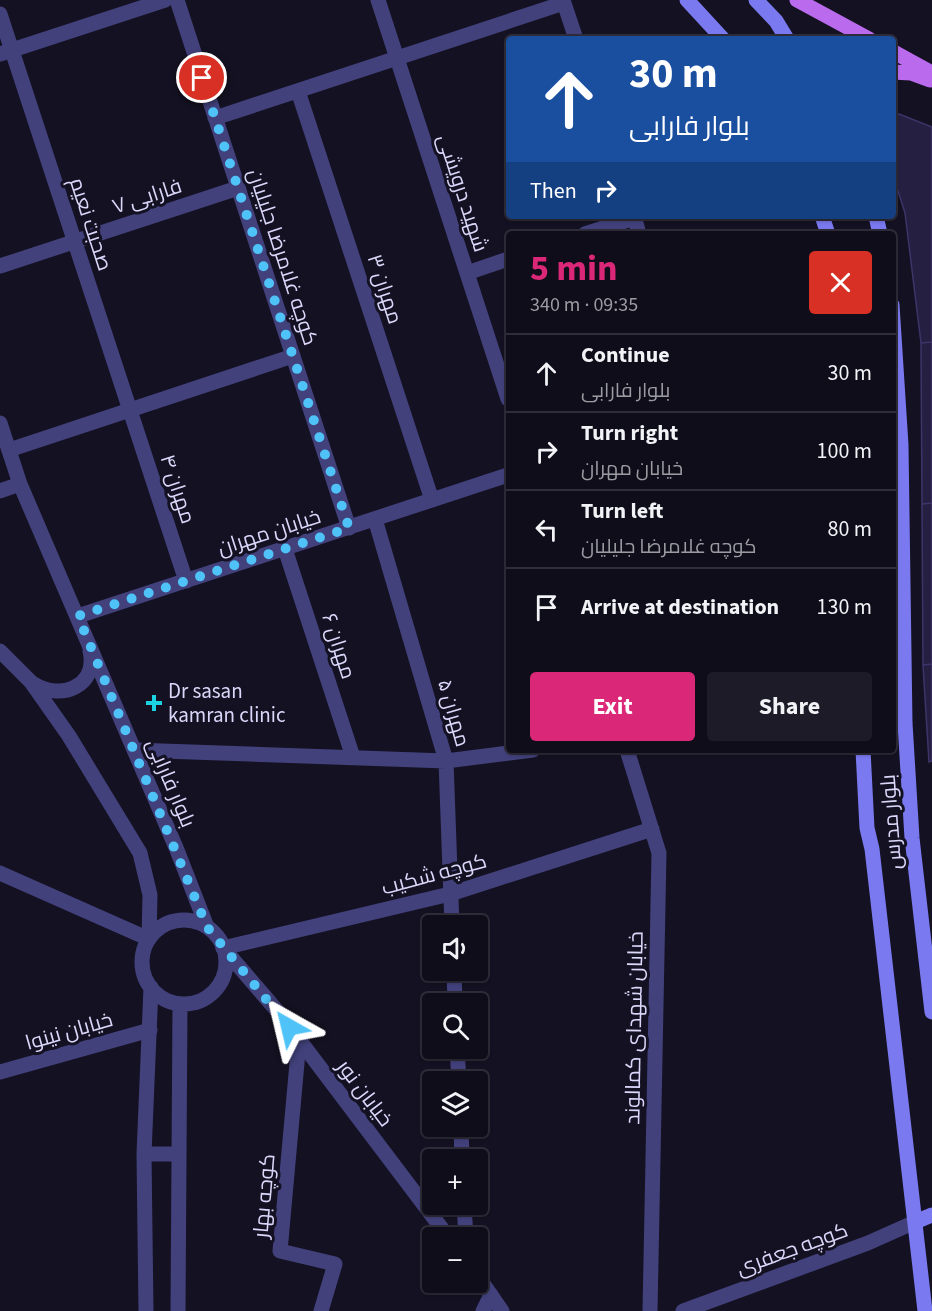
<!DOCTYPE html>
<html lang="en">
<head>
<meta charset="utf-8">
<style>
  :root { --surface:#0f0d1a; --page:#1d1b27; --text:#f1f3f6; --muted:#9b9ca2; --line:#2f2d39; --accent:#db2777 }
  body { margin:0; font-family:"Source Sans 3",Cairo,sans-serif; background:var(--page); color:var(--text); height:100vh; display:flex; flex-direction:column; font-size:22px; white-space:nowrap }
  * { box-sizing:border-box; margin:0 }
  p { font-size:20px; color:var(--muted) }
  .icon { flex:none; width:33px; height:33px; fill:none; stroke:currentColor; stroke-width:2; stroke-linecap:round; stroke-linejoin:round }
  .map { position:relative; flex:1; overflow:hidden }
  .sheet { position:absolute; left:506px; top:231px; width:390px; height:522px; display:flex; flex-direction:column; background:var(--surface); border-radius:6px; box-shadow:0 2px 4px #0004,0 0 0 2px var(--line) }
  .sheet>* { flex:none }
  .guide { position:absolute; left:506px; top:36px; width:390px; height:183px; border-radius:6px; box-shadow:0 2px 4px #0004,0 0 0 2px var(--line); background:#1a4fa0; color:#fff; overflow:hidden }
  .controls { position:absolute; left:422px; top:915px; display:grid; gap:12px }
  .controls a { display:grid; place-items:center; width:66px; height:66px; border-radius:6px; background:var(--surface); box-shadow:0 2px 4px #0004,0 0 0 2px var(--line); font-size:30px }
  .pin { position:absolute; display:grid; place-items:center; width:51px; height:51px; color:#fff; margin:-26px; border:3px solid #fff; border-radius:50%; box-shadow:0 2px 6px #0007 }
  .me { position:absolute; width:66px; margin:-33px; rotate:323deg; stroke-linejoin:round; filter:drop-shadow(0 0 4px #0008) }
  .turn { display:flex; align-items:center; gap:21px; height:126px; padding:0 24px; font-size:27px }
  .turn .icon { width:78px; height:78px; stroke-width:2.5 }
  .turn b { display:block; font-size:42px; line-height:51px }
  .then { display:flex; align-items:center; height:57px; padding:0 24px; background:#0003; gap:12px; font-size:22px }
  .round { display:grid; place-items:center; flex:none; width:63px; height:63px; border-radius:6px; background:var(--page) }
  .summary { display:flex; align-items:center; justify-content:space-between; height:102px; padding:0 24px }
  h1 { font-size:36px; font-weight:700; line-height:45px; color:var(--accent) }
  .action { display:flex; gap:12px; margin-top:auto; padding:12px 24px }
  .action a { flex:1; height:69px; border-radius:6px; background:var(--accent); color:#fff; font-size:24px; font-weight:700; line-height:69px; text-align:center }
  .action a+a { background:var(--page); color:var(--text) }
  ul { padding:0; list-style:none }
  li { display:flex; align-items:center; gap:18px; height:78px; padding:0 24px; border-top:2px solid var(--line) }
  li div { flex:1 }
  li b { display:block; font-size:22px }
  li em { font-style:normal }
  .map>svg:first-child { display:block }
  .building { fill:#251f41; stroke:#3e346a; stroke-width:1.5 }
  .lines { fill:none; stroke-linecap:round; stroke-linejoin:round }
  .minor { stroke:#42417c; stroke-width:15 }
  .tertiary { stroke:#42417c; stroke-width:15 }
  .secondary { stroke:#7a79ef; stroke-width:15 }
  .primary { stroke:#ba6bed; stroke-width:15 }
  .route { stroke:#4fc3f7; stroke-width:10; stroke-dasharray:0 18 }
  .poi-dot { fill:#1bd2e2; stroke:#141122; stroke-width:2 }
  .labels { text-anchor:middle; dominant-baseline:central; stroke-width:6; stroke-linejoin:round; paint-order:stroke }
  .street-label { font-size:21px; fill:#dad7fa; stroke:#141122 }
  .poi-label { font-size:21px; fill:#dad7fa; stroke:#141122; text-anchor:start }
</style>
</head>
<body>
<div class="map">
<svg width="932" height="1311" viewBox="0 0 932 1311">
  <rect width="100%" height="100%" fill="#141122"/>
  <path class="building" d="M899,114L932,127V342L921,343L905,213L892,172V119Z
    M932,342V503L922,504L921,343Z
    M932,503V664L923,665L922,504Z
    M932,664V761L929,762L923,665Z"/>
  <g class="lines">
    <path class="minor" d="M177,0L349,528
      M378,0L508,399
      M563,0L576,39
      M0,14L186,581
      M0,54L165,0
      M298,91L432,500
      M215,118L564,3
      M634,216L639,234
      M585,234L634,218
      M0,266L238,188
      M467,273L508,259
      M9,450L293,356
      M375,519L446,761L452,926
      M285,549L353,757
      M78,616L508,475
      M134,750L446,761L533,750
      M627,750L659,853L650,1311
      M0,873L149,939
      M223,948L450,894L652,829
      M454,970L455,1004
      M299,1041L280,1251L335,1264L321,1311
      M457,1048L459,1082
      M0,1072L150,1030
      M461,1126L462,1160
      M464,1204L466,1238
      M483,1311L491,1295
      M683,1311L868,1243L915,1222"/>
    <path class="tertiary" d="M0,423L20,484L177,850L207,927
      M0,491L20,484
      M0,651L31,682L69,736L140,853L150,895L149,939
      M34,684C61,701 98,686 90,651
      M142 962a42 42 0 1 1 84 0a42 42 0 1 1-84 0Z
      M223,948L279,1013L449,1238
      M144,1154H179
      M477,1275L502,1311
      M146,1311L144,1154L151,987
      M178,1311L180,1004"/>
    <path class="secondary" d="M687,0L723,39
      M756,0L776,21L787,39
      M822,216L828,234
      M876,216L880,234
      M892,305L901,445L905,723L912,838L932,1012
      M863,750L867,828L872,849L925,1311
      M915,1222L932,1215"/>
    <path class="primary" d="M797,0L869,39
      M892,51L932,73
      M892,72L911,73L930,80"/>
  </g>
  <g class="lines">
    <path class="route" d="M202,78L349,528L78,616L207,927L289,1027"/>
  </g>
  <path class="poi-dot" d="M151 694h6v6h6v6h-6v6h-6v-6h-6v-6h6z"/>
  <g class="labels">
    <g class="street-label">
      <text transform="translate(463 193) rotate(72)">شهید درویشی</text>
      <text transform="translate(147 196) rotate(-18)">فارابی ۷</text>
      <text transform="translate(91 224) rotate(72)">صحبت نعیم</text>
      <text transform="translate(283 257) rotate(72)">کوچه غلامرضا جلیلیان</text>
      <text transform="translate(385 289) rotate(72)">مهران ۳</text>
      <text transform="translate(178 489) rotate(72)">مهران ۴</text>
      <text transform="translate(269 532) rotate(-18)">خیابان مهران</text>
      <text transform="translate(339 646) rotate(72)">مهران ۶</text>
      <text transform="translate(454 713) rotate(74)">مهران ۵</text>
      <text transform="translate(171 783) rotate(67)">بلوار فارابی</text>
      <text transform="translate(891 822) rotate(-94)">بلوار مدرس</text>
      <text transform="translate(434 874) rotate(-15)">کوچه شکیب</text>
      <text transform="translate(634 1028) rotate(-89)">خیابان شهدای کمالوند</text>
      <text transform="translate(69 1031) rotate(-16)">خیابان نینوا</text>
      <text transform="translate(365 1093) rotate(53)">خیابان نور</text>
      <text transform="translate(264 1196) rotate(-85)">کوچه بهار</text>
      <text transform="translate(792 1249) rotate(-20)">کوچه جعفری</text>
    </g>
    <g class="poi-label">
      <text x="168" y="691">Dr sasan<tspan x="168" dy="24">kamran clinic</tspan></text>
    </g>
  </g>
</svg>
<div class="controls">
<a><svg class="icon" aria-label="sound" viewBox="0 0 24 24"><path d="M4 9h4l5-4v14l-5-4H4zM17 9q2 3 0 6"/></svg></a>
<a><svg class="icon" aria-label="search" viewBox="0 0 24 24"><circle cx="10" cy="10" r="6"/><path d="M15 15l6 6"/></svg></a>
<a><svg class="icon" aria-label="layers" viewBox="0 0 24 24"><path d="M12 4l9 5-9 5-9-5zM3 14l9 5 9-5"/></svg></a>
<a>+</a>
<a>−</a>
</div>
<div class="pin" style="left:202px;top:78px;background:#d93025"><svg class="icon" aria-label="arrive" viewBox="0 0 24 24"><path d="M6 21V4h12l-3 4 3 4H6"/></svg></div>
<svg class="me" style="left:289px;top:1027px" viewBox="-20 -20 40 40"><path d="M0-17L14 15 0 8-14 15z" fill="#4fc3f7" stroke="#fff" stroke-width="4"/></svg>
<div class="guide">
<div class="turn"><svg class="icon" aria-label="ahead" viewBox="0 0 24 24"><path d="M12 20V5M6 11l6-6 6 6"/></svg><div><b>30 m</b>بلوار فارابی</div></div>
<div class="then">Then<svg class="icon" aria-label="right" viewBox="0 0 24 24"><path d="M7 20v-9h11M14 6l5 5-5 5"/></svg></div>
</div>
<section class="sheet">
<div class="summary"><div><h1>5 min</h1><p>340 m · 09:35</p></div><a class="round" style="background:#d93025;color:#fff"><svg class="icon" aria-label="close" viewBox="0 0 24 24"><path d="M6 6l12 12M18 6L6 18"/></svg></a></div>
<ul>
<li><svg class="icon" aria-label="ahead" viewBox="0 0 24 24"><path d="M12 20V5M6 11l6-6 6 6"/></svg><div><b>Continue</b><p>بلوار فارابی</p></div><em>30 m</em></li>
<li><svg class="icon" aria-label="right" viewBox="0 0 24 24"><path d="M7 20v-9h11M14 6l5 5-5 5"/></svg><div><b>Turn right</b><p>خیابان مهران</p></div><em>100 m</em></li>
<li><svg class="icon" aria-label="left" viewBox="0 0 24 24"><path d="M17 20v-9H6M10 6l-5 5 5 5"/></svg><div><b>Turn left</b><p>کوچه غلامرضا جلیلیان</p></div><em>80 m</em></li>
<li><svg class="icon" aria-label="arrive" viewBox="0 0 24 24"><path d="M6 21V4h12l-3 4 3 4H6"/></svg><div><b>Arrive at destination</b></div><em>130 m</em></li>
</ul>
<div class="action"><a>Exit</a><a>Share</a></div>
</section>
</div>
</body>
</html>
